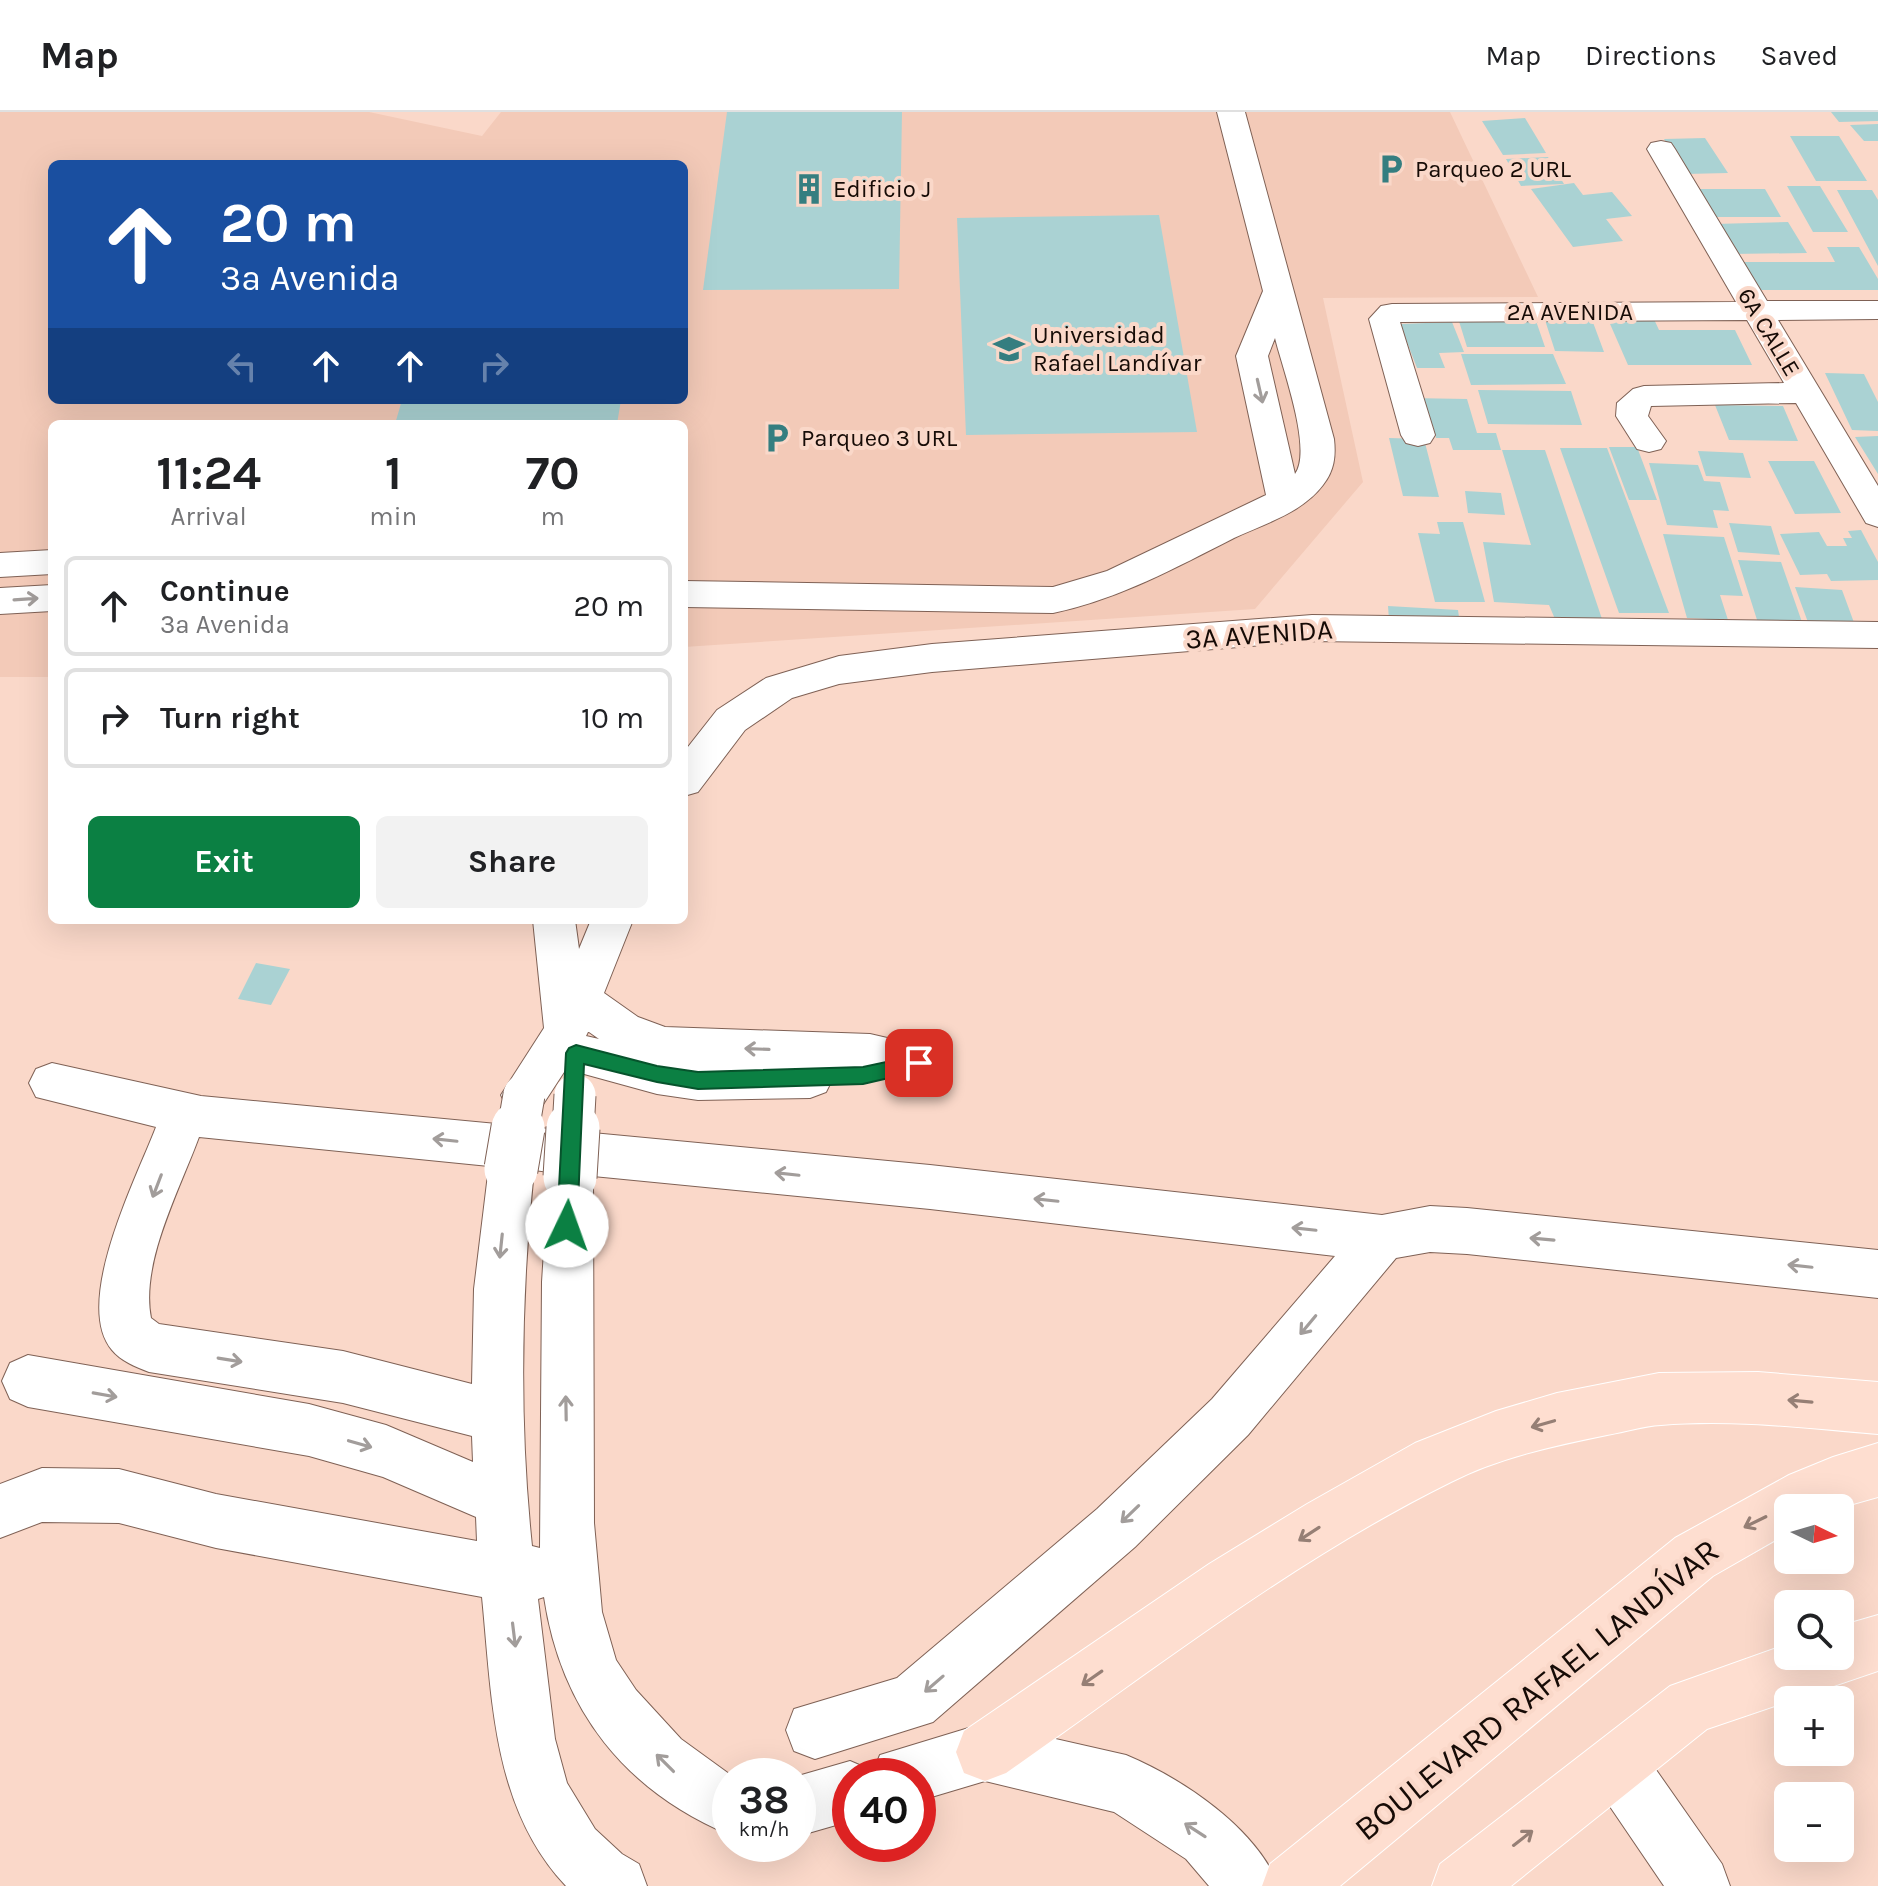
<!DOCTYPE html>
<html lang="en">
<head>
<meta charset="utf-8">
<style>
  :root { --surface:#fff; --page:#f2f2f2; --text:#202124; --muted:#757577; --line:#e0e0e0; --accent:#0b8043 }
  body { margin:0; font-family:Karla,sans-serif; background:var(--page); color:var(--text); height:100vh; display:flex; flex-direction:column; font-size:30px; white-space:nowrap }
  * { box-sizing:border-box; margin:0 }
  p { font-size:26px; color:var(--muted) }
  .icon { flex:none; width:44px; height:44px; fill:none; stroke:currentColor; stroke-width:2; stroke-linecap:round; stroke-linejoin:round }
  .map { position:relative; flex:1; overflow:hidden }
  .panel { position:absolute; left:48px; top:308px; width:640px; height:504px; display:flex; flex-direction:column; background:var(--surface); border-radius:12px; box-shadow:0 8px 32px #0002 }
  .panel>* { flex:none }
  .top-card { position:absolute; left:48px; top:48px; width:640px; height:244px; border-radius:12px; box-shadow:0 8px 32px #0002; background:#1a4fa0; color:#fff; overflow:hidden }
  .needle { width:52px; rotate:95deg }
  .buttons { position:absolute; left:1774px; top:1382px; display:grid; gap:16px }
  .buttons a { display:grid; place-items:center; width:80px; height:80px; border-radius:12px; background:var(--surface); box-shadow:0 8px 32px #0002; font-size:40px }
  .speed { position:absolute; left:712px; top:1646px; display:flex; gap:16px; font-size:40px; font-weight:700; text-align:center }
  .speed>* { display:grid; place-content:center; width:104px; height:104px; border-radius:50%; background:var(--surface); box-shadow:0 8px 32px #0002; line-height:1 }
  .speed small { font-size:20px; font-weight:400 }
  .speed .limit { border:12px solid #d22; background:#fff; color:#111 }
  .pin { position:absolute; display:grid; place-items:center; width:68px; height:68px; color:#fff; margin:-34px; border-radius:16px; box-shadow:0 4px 12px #0006 }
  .me { position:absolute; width:88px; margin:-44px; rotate:3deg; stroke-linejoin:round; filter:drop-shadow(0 0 6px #0008) }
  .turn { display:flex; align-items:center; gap:28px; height:168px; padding:0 40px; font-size:36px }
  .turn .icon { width:104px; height:104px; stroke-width:2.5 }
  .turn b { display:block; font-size:56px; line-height:68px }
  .lanes { display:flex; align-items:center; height:76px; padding:0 40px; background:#0003; justify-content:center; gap:40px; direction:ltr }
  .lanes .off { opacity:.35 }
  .eta { display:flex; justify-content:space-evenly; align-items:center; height:136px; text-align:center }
  .eta b { font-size:48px; font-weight:700; line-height:56px }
  .primary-button { display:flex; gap:16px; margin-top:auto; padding:16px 40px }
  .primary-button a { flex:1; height:92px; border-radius:12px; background:var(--accent); color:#fff; font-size:32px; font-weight:700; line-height:92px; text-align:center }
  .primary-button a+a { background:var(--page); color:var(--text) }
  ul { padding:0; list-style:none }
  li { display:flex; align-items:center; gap:24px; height:100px; margin:0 16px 12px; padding:0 24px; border:4px solid var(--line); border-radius:12px }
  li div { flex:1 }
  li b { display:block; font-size:30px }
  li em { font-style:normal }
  header { display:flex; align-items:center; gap:48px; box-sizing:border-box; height:112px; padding:0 40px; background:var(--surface); border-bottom:2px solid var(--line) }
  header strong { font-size:38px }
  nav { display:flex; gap:44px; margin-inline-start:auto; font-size:28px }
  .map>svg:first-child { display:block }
  .built { fill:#f3cab8; fill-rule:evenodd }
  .building { fill:#aad2d3 }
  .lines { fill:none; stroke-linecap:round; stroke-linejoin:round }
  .minor-casing { stroke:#7f6155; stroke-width:2 }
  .major-casing { stroke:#fff; stroke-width:2 }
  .minor { fill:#fff; fill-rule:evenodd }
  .major { fill:#feded0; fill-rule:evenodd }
  .minor-bridge-far1-casing { stroke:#7f6155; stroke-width:43; stroke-linecap:butt }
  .minor-bridge-casing { stroke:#7f6155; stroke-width:55; stroke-linecap:butt }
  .minor-bridge-far1 { stroke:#fff; stroke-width:41 }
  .minor-bridge { stroke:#fff; stroke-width:53 }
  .oneway { stroke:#a29d9b }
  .oneway2 { stroke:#967f75 }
  .route { fill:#0b8043; stroke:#07532c; stroke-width:2 }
  .labels { text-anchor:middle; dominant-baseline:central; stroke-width:8; stroke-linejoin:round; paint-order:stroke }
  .far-poi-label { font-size:24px; fill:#160b06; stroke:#fad8c9; text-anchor:start }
  .far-street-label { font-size:24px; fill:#160b06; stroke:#fad8c9 }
  .street-label { font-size:28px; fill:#160b06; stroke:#fad8c9 }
  .near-street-label { font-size:34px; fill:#160b06; stroke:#fad8c9 }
</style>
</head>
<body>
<header>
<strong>Map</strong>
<nav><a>Map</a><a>Directions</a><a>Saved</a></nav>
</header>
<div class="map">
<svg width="1878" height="1774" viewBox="0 0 1878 1774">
  <rect width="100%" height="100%" fill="#fad8c9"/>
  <path class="built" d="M0,0H369L482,24L501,0H1450L1538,185L1323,186L1363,370L1255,497L684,535V312H52V565H0ZM52,52H684V288H52Z"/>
  <path class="building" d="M727,0H902L899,177L703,178Z
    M1831,0H1878V9L1839,10Z
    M1525,6L1546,41L1503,43L1482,9Z
    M1878,12V29H1864L1850,13Z
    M1790,24H1839L1867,69H1816Z
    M1705,26L1728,61L1686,62L1664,27Z
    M1548,45L1564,72L1521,74L1506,47Z
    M1574,71L1583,83L1612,80L1632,104L1606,107L1623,129L1573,135L1531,77Z
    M1787,74H1820L1848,120H1813Z
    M1693,77H1765L1781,105H1708Z
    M1837,78H1872L1878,88V154Z
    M1159,103L1197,320L966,323L957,106Z
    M1788,110L1807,141L1731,142L1714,112Z
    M1827,135H1859L1878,167V178H1751L1737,150H1835Z
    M1544,205H1591L1604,240L1555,239Z
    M1607,205H1653L1659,218H1735L1752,253H1628Z
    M1458,206H1535L1545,235H1467Z
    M1452,210L1464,240L1439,241L1445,256H1417L1400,212Z
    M1461,242H1553L1566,272L1471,273Z
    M1825,261L1864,262L1878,290V319L1852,318Z
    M1478,278L1571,279L1582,313L1488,312Z
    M1410,286L1467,287L1477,321H1496L1501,338H1453L1449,326H1436L1433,314H1419Z
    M402,288H621L617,312H395Z
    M1715,293L1783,294L1798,329L1729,328Z
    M1878,324V362L1855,325Z
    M1389,326L1424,327L1439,385L1403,384Z
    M1609,335H1637L1657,388H1629Z
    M1560,336H1607L1669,501H1619Z
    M1502,338H1545L1602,507H1555L1549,493L1494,490L1483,430L1531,433Z
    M1698,339L1743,341L1751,366L1706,364Z
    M1768,349H1814L1841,401L1795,402Z
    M1649,351L1698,353L1704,369L1720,370L1729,399L1713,398L1718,416L1667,413Z
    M1465,379L1501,381L1505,403L1468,401Z
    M1437,410H1463L1485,490H1435L1418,421L1440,422Z
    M1729,411L1771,414L1780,443L1738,440Z
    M1861,418L1878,450V468L1831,469L1827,462L1800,463L1780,422L1819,420L1827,434H1847L1843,426H1852L1848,419Z
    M1663,422L1724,425L1743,484L1720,483L1728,508L1687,506Z
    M1738,448L1781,450L1803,513L1758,511Z
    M1795,475L1842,478L1856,516L1809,513Z
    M1388,494L1458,498L1460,512L1389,508Z
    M256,851L290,857L271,893L238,887Z"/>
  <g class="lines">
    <defs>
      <path id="minor" d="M1217,0H1245L1334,327C1336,345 1334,359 1323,373C1302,401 1264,412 1234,426C1175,456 1119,487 1053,501L684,495V469L1053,475L1107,459L1266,383L1236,244L1263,179ZM1275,226C1282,255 1313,338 1295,362L1268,244Z
        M1661,29L1671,31L1675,37L1767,189H1878V207L1778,208L1878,374V415L1866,411L1796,291L1651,294L1648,304L1666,329L1661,337L1649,340L1637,337L1616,304L1617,291L1633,277L1644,274L1784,271L1747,208L1400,210L1435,323L1430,331L1418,334L1406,331L1401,323L1369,207L1381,194L1392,192L1736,190L1647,37L1651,31Z
        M52,438V462L0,465V441Z
        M52,473V499L0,502V476Z
        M1312,503L1878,510V536L1312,529L932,560L839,572L792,586L745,618L698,680L684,684V640L717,598L766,566L839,544L932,532Z
        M533,808H575L579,837L591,808H633L604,881L638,905L665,915L870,922L935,937L942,951L935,965L919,971L870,962L830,960L833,966L826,980L810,986L698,988L657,982L566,957L540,997L524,1003L508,997L501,983L544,916ZM588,920H589L599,927L586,924Z
        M52,951L201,984L930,1053L1382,1103L1430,1094L1467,1096L1878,1138V1186L1467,1142L1430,1140L1396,1146L1248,1323L1135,1435L933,1610L815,1647L794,1639L786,1618L794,1597L897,1566L1097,1397L1212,1287L1335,1144L930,1097L593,1064L594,1411L602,1500L616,1548L636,1578L681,1627L732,1664L730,1723C625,1679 561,1598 544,1485L538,1487L555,1627L567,1671L595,1717L622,1742L639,1752L647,1774H566C492,1696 492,1585 482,1485L216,1436L119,1411L42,1410L0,1426V1372L42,1356L119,1357L216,1382L477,1429L476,1405L383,1365L309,1344L28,1295L10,1287L2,1269L10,1251L28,1243L309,1292L386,1313L473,1350L472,1324L343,1291L149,1260C136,1255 121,1249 112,1238C72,1191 137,1065 156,1015L36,985L29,971L36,957ZM199,1025L489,1054L474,1177L472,1272L343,1239L159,1212L151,1206C140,1151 180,1077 199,1025ZM534,1058L549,1060L542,1170L540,1436L532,1434C519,1310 521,1183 534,1058Z
        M985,1611L1126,1643C1183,1667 1255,1715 1279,1774H1209L1186,1747L1114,1700L985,1669L918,1689V1664H850V1709L798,1724V1664L850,1649L871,1658L872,1662L880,1643Z
        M1617,1624L1638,1632L1722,1752L1730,1774H1664L1596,1674L1588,1653L1596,1632Z"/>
      <path id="major" d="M1758,1260L1878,1270V1322C1806,1316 1733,1307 1661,1313C1643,1314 1625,1320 1607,1323C1554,1334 1500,1345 1451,1370C1293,1448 1150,1560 1006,1661L985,1669L964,1661L956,1640L964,1619L1209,1452L1307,1392L1415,1331L1496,1299L1557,1281L1659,1261Z
        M1878,1331V1385L1839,1396H1788V1421L1713,1464L1340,1774H1262L1270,1752L1675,1426L1789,1363L1833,1345Z
        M1878,1503V1559L1707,1617L1511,1774H1432L1440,1752L1670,1574L1788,1532V1544H1840V1514Z"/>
    </defs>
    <use href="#minor" class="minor-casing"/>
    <use href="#major" class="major-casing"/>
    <use href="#minor" class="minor"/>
    <use href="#major" class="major"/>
    <defs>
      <path id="minor-bridge-far1" d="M518,1018L524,983
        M573,1018L575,983"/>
      <path id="minor-bridge" d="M511,1057L518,1016
        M570,1065L573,1016"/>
    </defs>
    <use href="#minor-bridge-far1" class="minor-bridge-far1-casing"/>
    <use href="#minor-bridge" class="minor-bridge-casing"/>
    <use href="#minor-bridge-far1" class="minor-bridge-far1"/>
    <use href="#minor-bridge" class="minor-bridge"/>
  </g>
  <defs><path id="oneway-shaft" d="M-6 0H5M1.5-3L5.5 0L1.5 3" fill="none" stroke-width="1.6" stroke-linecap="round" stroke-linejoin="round" transform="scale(2)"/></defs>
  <g class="oneway">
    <use href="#oneway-shaft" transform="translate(1260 279) rotate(77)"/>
    <use href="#oneway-shaft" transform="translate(26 487) rotate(-4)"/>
    <use href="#oneway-shaft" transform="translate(757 937) rotate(-178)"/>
    <use href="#oneway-shaft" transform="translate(445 1028) rotate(-174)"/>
    <use href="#oneway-shaft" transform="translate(787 1062) rotate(-174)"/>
    <use href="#oneway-shaft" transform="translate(157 1074) rotate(111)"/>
    <use href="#oneway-shaft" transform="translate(1046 1088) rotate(-174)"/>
    <use href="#oneway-shaft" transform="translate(1304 1117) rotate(-174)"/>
    <use href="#oneway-shaft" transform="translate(1542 1127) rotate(-175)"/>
    <use href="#oneway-shaft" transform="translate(501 1134) rotate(96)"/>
    <use href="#oneway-shaft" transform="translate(1800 1154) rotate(-174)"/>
    <use href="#oneway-shaft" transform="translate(1308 1213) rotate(130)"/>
    <use href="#oneway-shaft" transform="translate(230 1248) rotate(9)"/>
    <use href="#oneway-shaft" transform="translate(105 1283) rotate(10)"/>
    <use href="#oneway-shaft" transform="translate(566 1296) rotate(-91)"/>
    <use href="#oneway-shaft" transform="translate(360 1332) rotate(16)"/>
    <use href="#oneway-shaft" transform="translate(1130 1402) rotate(136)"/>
    <use href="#oneway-shaft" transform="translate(514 1523) rotate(83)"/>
    <use href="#oneway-shaft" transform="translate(934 1572) rotate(139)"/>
    <use href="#oneway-shaft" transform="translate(665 1651) rotate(-135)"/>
    <use href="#oneway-shaft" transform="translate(1195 1718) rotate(-147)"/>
  </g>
  <g class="oneway2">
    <use href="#oneway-shaft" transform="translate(1800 1289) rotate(-175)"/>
    <use href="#oneway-shaft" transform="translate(1543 1312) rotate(164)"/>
    <use href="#oneway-shaft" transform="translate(1755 1410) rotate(154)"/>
    <use href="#oneway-shaft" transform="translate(1309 1422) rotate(147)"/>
    <use href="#oneway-shaft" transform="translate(1092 1566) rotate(145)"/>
    <use href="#oneway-shaft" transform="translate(1523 1726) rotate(-38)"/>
  </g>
  <path class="route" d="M576,933L657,954L698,960L863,955L919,943L925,945L928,951L925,957L919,959L863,972L698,977L657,970L584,952L577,1114L574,1121L567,1124L560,1121L557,1114L566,941L569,936Z"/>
  <defs>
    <symbol id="parking-bare" viewBox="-9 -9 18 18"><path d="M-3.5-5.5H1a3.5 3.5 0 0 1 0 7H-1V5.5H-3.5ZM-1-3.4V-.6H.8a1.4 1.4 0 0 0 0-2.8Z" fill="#357e80" stroke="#fad8c9" stroke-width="2.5" paint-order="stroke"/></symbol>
    <symbol id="building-bare" viewBox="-9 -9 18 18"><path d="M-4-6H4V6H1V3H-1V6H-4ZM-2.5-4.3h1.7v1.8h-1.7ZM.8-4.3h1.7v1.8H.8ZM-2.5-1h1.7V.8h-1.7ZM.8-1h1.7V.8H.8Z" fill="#357e80" stroke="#fad8c9" stroke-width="2.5" paint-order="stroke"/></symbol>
    <symbol id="university-bare" viewBox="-9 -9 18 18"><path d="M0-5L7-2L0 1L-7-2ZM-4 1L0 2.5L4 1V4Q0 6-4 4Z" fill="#357e80" stroke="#fad8c9" stroke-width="2.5" paint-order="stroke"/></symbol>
  </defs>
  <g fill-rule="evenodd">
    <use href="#parking-bare" x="1369" y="35" width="44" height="44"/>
    <use href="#building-bare" x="787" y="55" width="44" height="44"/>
    <use href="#university-bare" x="987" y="215" width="44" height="44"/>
    <use href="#parking-bare" x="755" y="304" width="44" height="44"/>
  </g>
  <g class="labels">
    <g class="far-poi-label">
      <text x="1415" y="57">Parqueo 2 URL</text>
      <text x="833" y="77">Edificio J</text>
      <text x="1033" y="223">Universidad<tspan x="1033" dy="28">Rafael Landívar</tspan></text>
      <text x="801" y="326">Parqueo 3 URL</text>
    </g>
    <g class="far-street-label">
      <text x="1570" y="200">2A AVENIDA</text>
      <text transform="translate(1769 220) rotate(59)">6A CALLE</text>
    </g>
    <g class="street-label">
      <text transform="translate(1259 522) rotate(-4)">3A AVENIDA</text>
    </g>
    <g class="near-street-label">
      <text transform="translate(1537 1578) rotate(-39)">BOULEVARD RAFAEL LANDÍVAR</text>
    </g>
  </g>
</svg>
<div class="buttons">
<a><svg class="needle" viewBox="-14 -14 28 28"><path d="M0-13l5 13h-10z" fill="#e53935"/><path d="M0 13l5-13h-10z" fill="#757577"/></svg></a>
<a><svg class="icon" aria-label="search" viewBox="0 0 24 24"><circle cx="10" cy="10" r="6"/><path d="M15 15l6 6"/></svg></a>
<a>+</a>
<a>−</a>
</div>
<div class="speed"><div>38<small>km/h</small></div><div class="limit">40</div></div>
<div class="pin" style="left:919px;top:951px;background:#d93025"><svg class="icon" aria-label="arrive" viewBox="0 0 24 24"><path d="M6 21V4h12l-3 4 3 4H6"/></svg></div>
<svg class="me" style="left:567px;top:1114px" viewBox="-20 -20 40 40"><circle r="19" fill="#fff"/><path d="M0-13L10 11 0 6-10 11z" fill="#0b8043"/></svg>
<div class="top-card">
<div class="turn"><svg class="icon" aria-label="ahead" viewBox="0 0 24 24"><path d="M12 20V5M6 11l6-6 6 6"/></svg><div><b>20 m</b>3a Avenida</div></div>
<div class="lanes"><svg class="icon off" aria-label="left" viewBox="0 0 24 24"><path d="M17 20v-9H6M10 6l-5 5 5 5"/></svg><svg class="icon" aria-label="ahead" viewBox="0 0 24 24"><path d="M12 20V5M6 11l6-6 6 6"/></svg><svg class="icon" aria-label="ahead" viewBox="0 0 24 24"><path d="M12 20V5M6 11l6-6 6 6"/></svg><svg class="icon off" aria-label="right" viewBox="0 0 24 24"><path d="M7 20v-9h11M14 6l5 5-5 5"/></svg></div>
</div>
<section class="panel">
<div class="eta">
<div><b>11:24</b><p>Arrival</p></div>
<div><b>1</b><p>min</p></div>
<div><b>70</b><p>m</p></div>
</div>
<ul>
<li><svg class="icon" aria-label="ahead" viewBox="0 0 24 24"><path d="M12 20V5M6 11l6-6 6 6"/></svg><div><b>Continue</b><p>3a Avenida</p></div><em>20 m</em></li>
<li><svg class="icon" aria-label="right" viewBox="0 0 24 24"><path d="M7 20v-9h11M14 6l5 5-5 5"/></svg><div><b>Turn right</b></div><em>10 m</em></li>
</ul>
<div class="primary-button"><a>Exit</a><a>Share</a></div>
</section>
</div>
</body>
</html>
